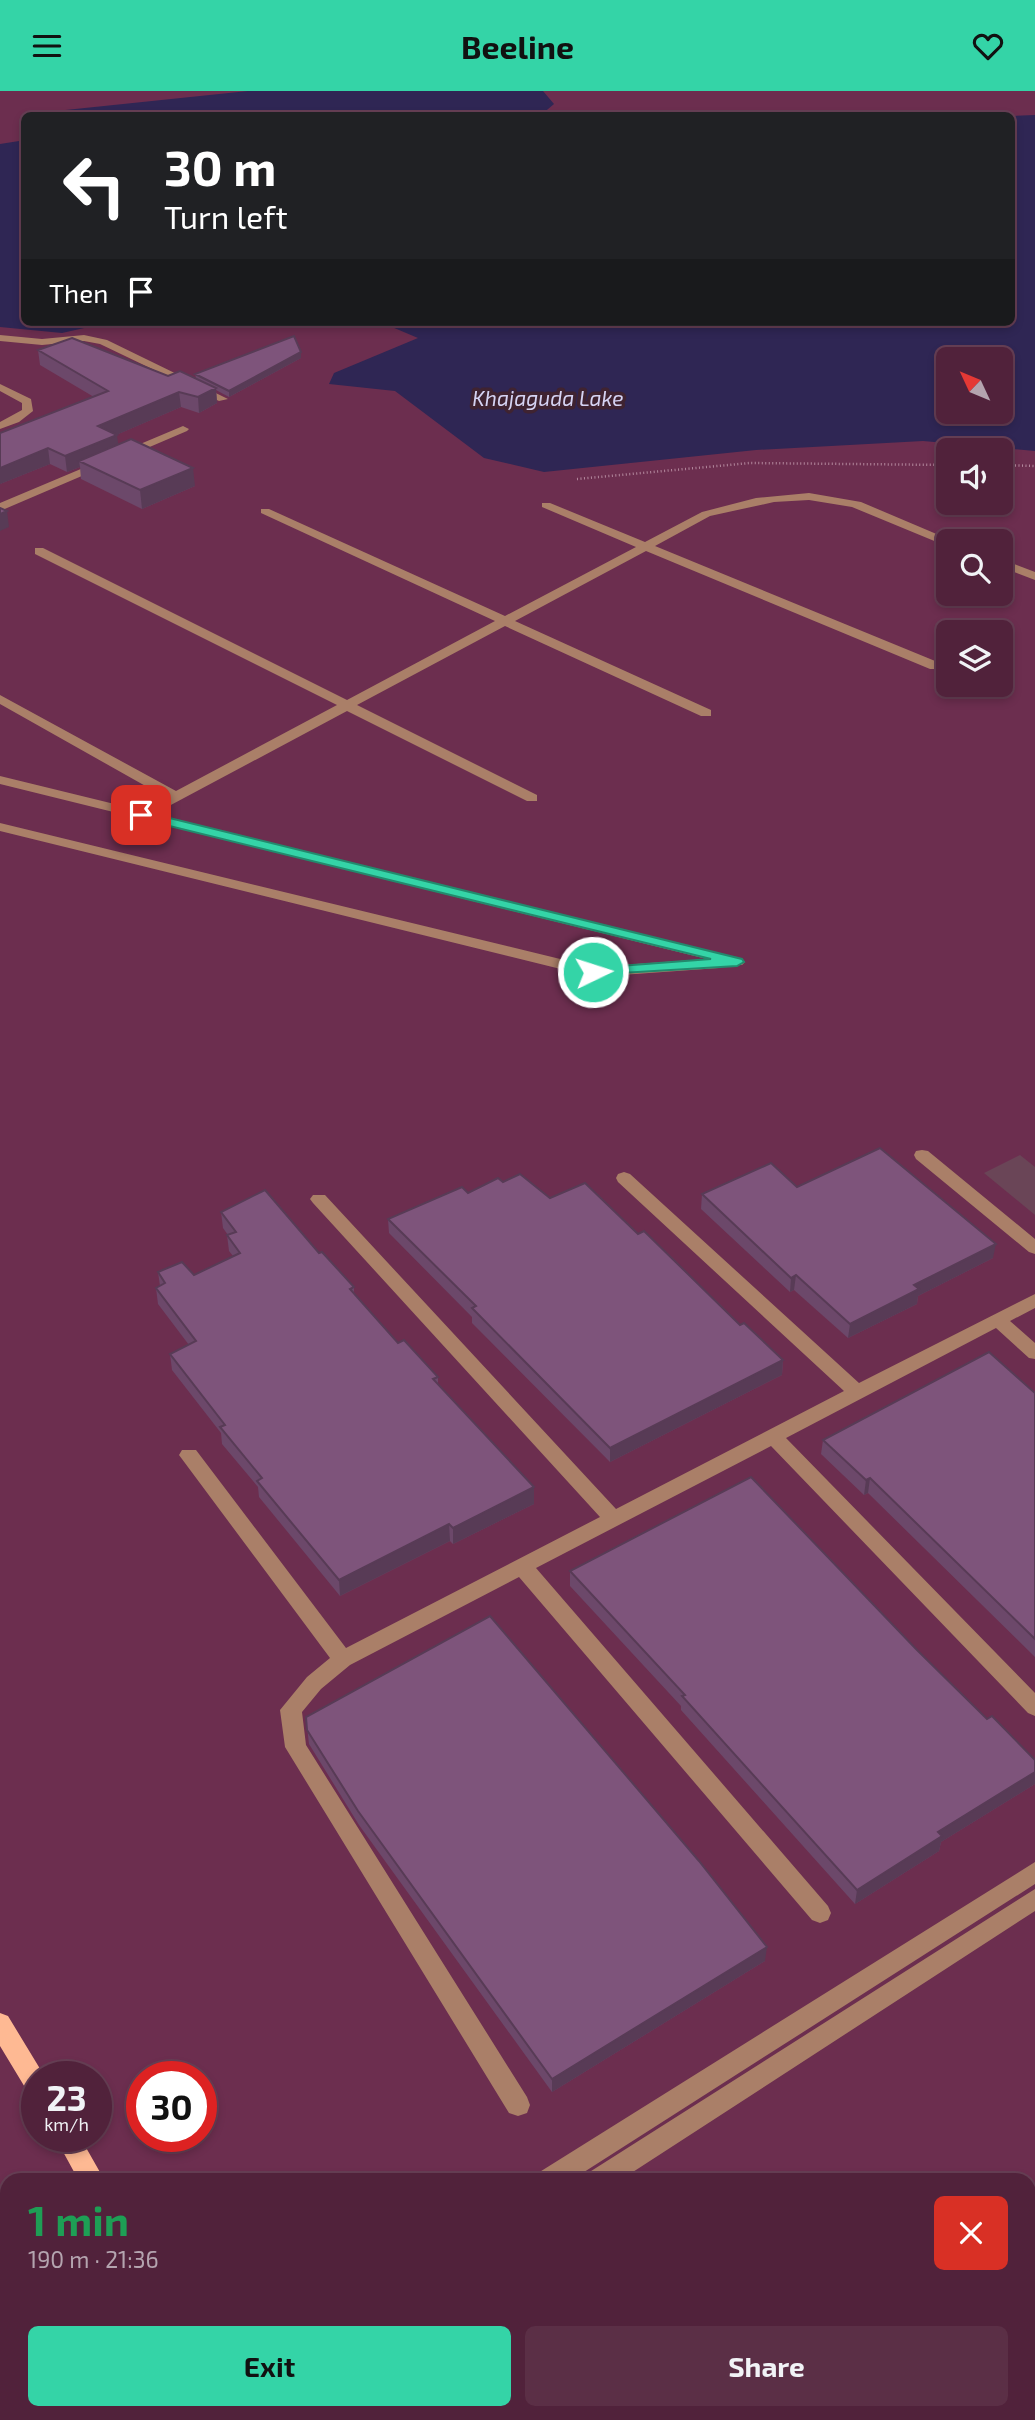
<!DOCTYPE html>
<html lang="en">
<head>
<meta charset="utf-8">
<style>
  :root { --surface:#51223b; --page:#5b2f46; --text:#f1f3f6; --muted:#b4a4af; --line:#673f55; --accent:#34d4a7 }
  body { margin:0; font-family:"Exo 2",sans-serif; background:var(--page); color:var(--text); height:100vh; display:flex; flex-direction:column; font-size:26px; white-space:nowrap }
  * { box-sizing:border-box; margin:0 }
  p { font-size:23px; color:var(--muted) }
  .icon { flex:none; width:38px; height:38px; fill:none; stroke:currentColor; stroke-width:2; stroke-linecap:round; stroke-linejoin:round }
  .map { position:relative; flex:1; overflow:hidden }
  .side { position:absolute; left:0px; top:2082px; width:1036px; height:247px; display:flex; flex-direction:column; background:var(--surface); border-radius:21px 21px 0 0; box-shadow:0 4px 10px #0003,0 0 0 2px var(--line) }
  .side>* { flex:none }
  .top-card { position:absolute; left:21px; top:21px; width:994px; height:214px; border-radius:10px; box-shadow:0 4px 10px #0003,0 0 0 2px var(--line); background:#202124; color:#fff; overflow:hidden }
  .needle { width:46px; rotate:314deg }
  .buttons { position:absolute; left:936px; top:256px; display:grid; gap:14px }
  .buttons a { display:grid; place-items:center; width:77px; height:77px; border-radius:10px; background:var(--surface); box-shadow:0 4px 10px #0003,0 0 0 2px var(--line); font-size:35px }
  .speed { position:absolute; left:21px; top:1970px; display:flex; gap:14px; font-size:35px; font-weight:700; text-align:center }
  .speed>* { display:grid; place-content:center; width:91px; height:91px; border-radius:50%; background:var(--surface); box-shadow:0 4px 10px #0003,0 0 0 2px var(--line); line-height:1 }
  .speed small { font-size:18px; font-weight:400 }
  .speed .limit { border:10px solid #d22; background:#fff; color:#111 }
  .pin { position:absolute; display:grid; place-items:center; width:60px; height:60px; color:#fff; margin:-30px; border-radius:14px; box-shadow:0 4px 10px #0006 }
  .me { position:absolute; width:77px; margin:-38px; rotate:86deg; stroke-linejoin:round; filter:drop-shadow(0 0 5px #0008) }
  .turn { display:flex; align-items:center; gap:24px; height:147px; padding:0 28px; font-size:32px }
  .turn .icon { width:91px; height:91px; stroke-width:2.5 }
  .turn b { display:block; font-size:49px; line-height:60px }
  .then { display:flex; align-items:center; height:66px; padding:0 28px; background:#0003; gap:14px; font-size:26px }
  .round { display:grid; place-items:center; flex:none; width:74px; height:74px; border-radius:10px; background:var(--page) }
  .headline { display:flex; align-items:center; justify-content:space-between; height:119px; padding:0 28px }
  h1 { font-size:42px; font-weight:700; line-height:52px; color:#1e9e55 }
  .primary-button { display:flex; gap:14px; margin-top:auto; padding:14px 28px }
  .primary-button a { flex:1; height:80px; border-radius:10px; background:var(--accent); color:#111; font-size:28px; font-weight:700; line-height:80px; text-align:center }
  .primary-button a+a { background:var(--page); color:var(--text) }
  header { display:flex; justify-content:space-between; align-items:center; height:91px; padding:0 28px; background:var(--accent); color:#111; font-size:32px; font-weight:700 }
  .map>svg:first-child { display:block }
  .green { fill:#6a4557 }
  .water { fill:#2f2654; fill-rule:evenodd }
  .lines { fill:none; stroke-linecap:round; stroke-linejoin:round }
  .path { stroke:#b3889d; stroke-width:2.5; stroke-dasharray:1 2.5; stroke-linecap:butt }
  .minor { fill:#aa7f68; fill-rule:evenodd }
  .major { fill:#feb993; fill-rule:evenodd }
  .wall { fill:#6c486a }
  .shaded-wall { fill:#583b56 }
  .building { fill:#7e547b; stroke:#583b56; stroke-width:2 }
  .route { fill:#34d4a7; stroke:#228a6d; stroke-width:2 }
  .labels { text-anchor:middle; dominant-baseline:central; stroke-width:7; stroke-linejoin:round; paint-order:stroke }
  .far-water-label { font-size:21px; font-style:italic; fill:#d5d3f3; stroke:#3f2331 }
</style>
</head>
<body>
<header><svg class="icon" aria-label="menu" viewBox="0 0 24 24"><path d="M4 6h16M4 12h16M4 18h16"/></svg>Beeline<svg class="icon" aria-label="heart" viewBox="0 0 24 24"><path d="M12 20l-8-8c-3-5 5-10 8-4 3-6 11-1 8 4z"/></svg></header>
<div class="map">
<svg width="1035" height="2329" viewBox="0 0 1035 2329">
  <rect width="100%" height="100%" fill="#6c2e4f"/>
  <path class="green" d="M1020,1064L1035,1076V1124L984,1082Z"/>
  <path class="water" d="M248,0H543L554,13L541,24H50L56,20Z
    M1035,24V360L923,350L756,359L544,381L484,367L395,300L329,293L334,282L418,247L380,231H1012V25ZM948,268H1001V320H948Z
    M24,45V231H111L62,242L0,236V53L19,50Z"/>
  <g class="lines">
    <path class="path" d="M1001,374L1035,375
      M577,388L750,372L948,374"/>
    <path class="minor" d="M0,244L42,248L84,244L107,249L228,308L219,310L100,253L84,250L42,254L0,250Z
      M0,293L31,308L33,320L19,331L0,338V331L22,319V312L0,300Z
      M183,335L189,338L187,340L0,420V412Z
      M809,402L861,411L953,450H948V454H944L852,416L809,409L774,411L710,425L655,455L940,572V578H930L646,460L515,530L711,619V625H701L505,535L357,614L537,704V710H527L347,620L154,723L742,868L745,871L742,874L726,873L719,877L593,886L0,740V732L593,876L707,868L0,693V685L139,719L165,706L0,613V604L176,700L337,614L35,463V457H43L347,609L495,530L261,422V418H269L505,525L636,456L542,416V412H550L645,451L702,421L756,407Z
      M1001,468L1035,481V489L1001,476Z
      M922,1059L928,1060L1035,1148V1163L1029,1161L916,1068L914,1064L916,1060Z
      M624,1081L630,1083L859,1292L1035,1203V1217L1010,1230L1035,1252V1268L1029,1267L996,1237L786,1347L1035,1602V1625L1028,1622L771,1355L536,1477L828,1815L831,1822L828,1829L820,1832L812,1829L519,1486L350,1574L321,1598L302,1621L306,1654L527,2006L530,2014L527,2022L518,2025L509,2022L285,1656L280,1619L307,1586L330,1567L179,1364L182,1359H196L346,1557L600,1426L313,1112L310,1108L313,1104H325L616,1418L844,1300L618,1091L616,1087L618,1083Z
      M1035,1771V1793L570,2090H535L538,2082Z
      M1035,1798V1820L619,2090H585L588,2082Z"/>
    <path class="major" d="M0,1922L8,1925L45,1986H37V2006L29,2003L0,1955Z
      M55,2046H80L105,2090H79Z
      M217,2322H244L247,2329H220Z"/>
  </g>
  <path class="wall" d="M38,259L168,285L196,287L195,283L301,267L229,306L216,299L217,312L199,322L181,316L116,344L118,354L195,395L142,418L81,388L80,376L67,381L50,373L0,393L94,306L40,274Z
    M503,1091L550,1107L638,1143L740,1234L783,1269L782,1284L610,1371L472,1232V1226L389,1142L388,1128Z
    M797,1096L993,1167L918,1205L917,1213L848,1247L794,1199L790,1201L701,1118L702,1103Z
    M221,1121L319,1162L354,1196V1203L398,1252L438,1286V1293L534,1413L453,1453L450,1450L340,1505L259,1406L258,1396L222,1353L221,1342L172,1279L170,1263L189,1254L158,1213L156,1197L160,1195L158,1181L194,1184L233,1165L229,1160L227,1144H228L223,1137Z
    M1035,1302V1566L868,1402L864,1404L821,1363L823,1349Z
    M570,1480L917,1559L987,1628L1035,1669V1693L941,1751L939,1760L855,1813L681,1619V1615L570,1495Z
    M306,1626L765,1870L552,2001L359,1734L309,1653Z"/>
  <path class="shaded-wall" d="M301,261V267L229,306V300Z
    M216,297L217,312L199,322L198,306Z
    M179,301L181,316L100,351L98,335Z
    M117,344L119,359L79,370L80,376L67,381L65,365Z
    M48,357L50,373L0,393V377Z
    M193,377L195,395L142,418L140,399Z
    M7,420L9,436L0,440V423Z
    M996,1153L993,1167L918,1205L917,1213L848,1247L850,1233L914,1194Z
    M796,1184L794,1199L790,1201L791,1187Z
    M783,1269L782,1284L610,1371V1357Z
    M870,1387L868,1402L864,1404L866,1389Z
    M534,1396V1413L453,1453V1437Z
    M449,1433L450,1450L340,1505L339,1489Z
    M1035,1681V1693L941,1751L939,1760L855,1813L857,1799L938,1741Z
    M767,1856L765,1870L552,2001V1988Z"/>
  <path class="building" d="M294,245L301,261L229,300L195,283Z
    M72,247L168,285L180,280L216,297L198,306L179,301L98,335L117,344L65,365L48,357L0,377V342L108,300L38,259Z
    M131,348L193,377L140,399L79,370Z
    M0,417L7,420L0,423Z
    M880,1057L996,1153L914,1194L919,1198L850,1233L796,1184L791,1187L702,1103L771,1072L797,1096Z
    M520,1083L550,1107L585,1092L638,1143L644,1140L740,1234L744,1232L783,1269L610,1357L472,1217L476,1215L388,1128L462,1096L468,1102L498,1087L503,1091Z
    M265,1099L319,1162L322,1161L354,1196L350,1198L398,1252L404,1249L438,1286L433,1288L534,1396L453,1437L449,1433L339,1489L257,1390L262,1387L220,1336L225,1334L170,1263L196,1250L156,1197L165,1192L158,1181L182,1171L194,1184L240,1162L227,1144L236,1141L221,1121Z
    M989,1261L1035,1302V1548L870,1387L866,1389L823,1349Z
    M751,1386L917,1559L987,1628L992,1625L1035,1669V1681L938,1741L942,1745L857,1799L682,1605L685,1604L570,1480Z
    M490,1525L699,1770L767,1856L552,1988L358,1720L307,1639L306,1626Z"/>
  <path class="route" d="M141,720L742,868L744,871L737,875L588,884L586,881L593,877L711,868L137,727V721Z"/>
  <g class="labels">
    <g class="far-water-label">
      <text x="548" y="306">Khajaguda Lake</text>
    </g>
  </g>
</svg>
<div class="buttons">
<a><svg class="needle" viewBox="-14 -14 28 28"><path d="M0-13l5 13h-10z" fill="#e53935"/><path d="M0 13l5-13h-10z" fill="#b4a4af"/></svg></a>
<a><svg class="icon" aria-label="sound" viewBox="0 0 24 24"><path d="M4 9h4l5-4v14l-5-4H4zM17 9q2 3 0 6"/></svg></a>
<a><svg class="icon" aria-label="search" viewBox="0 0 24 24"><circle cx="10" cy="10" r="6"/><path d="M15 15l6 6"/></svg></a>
<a><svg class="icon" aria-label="layers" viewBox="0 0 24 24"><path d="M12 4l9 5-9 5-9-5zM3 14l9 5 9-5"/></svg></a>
</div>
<div class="speed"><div>23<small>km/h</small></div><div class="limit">30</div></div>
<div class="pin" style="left:141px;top:724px;background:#d93025"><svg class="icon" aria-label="arrive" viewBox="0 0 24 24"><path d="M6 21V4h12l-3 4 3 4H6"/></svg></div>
<svg class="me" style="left:593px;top:881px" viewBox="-20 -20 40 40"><circle r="17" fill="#34d4a7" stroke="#fff" stroke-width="3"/><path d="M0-11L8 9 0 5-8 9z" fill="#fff"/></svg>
<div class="top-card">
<div class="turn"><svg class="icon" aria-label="left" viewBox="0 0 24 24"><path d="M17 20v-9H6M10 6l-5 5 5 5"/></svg><div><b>30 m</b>Turn left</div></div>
<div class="then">Then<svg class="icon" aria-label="arrive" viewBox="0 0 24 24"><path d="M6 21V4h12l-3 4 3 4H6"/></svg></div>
</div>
<section class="side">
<div class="headline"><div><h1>1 min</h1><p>190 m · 21:36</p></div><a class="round" style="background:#d93025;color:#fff"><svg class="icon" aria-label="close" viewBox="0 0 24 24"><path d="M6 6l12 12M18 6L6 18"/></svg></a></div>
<div class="primary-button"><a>Exit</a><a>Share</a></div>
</section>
</div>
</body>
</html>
